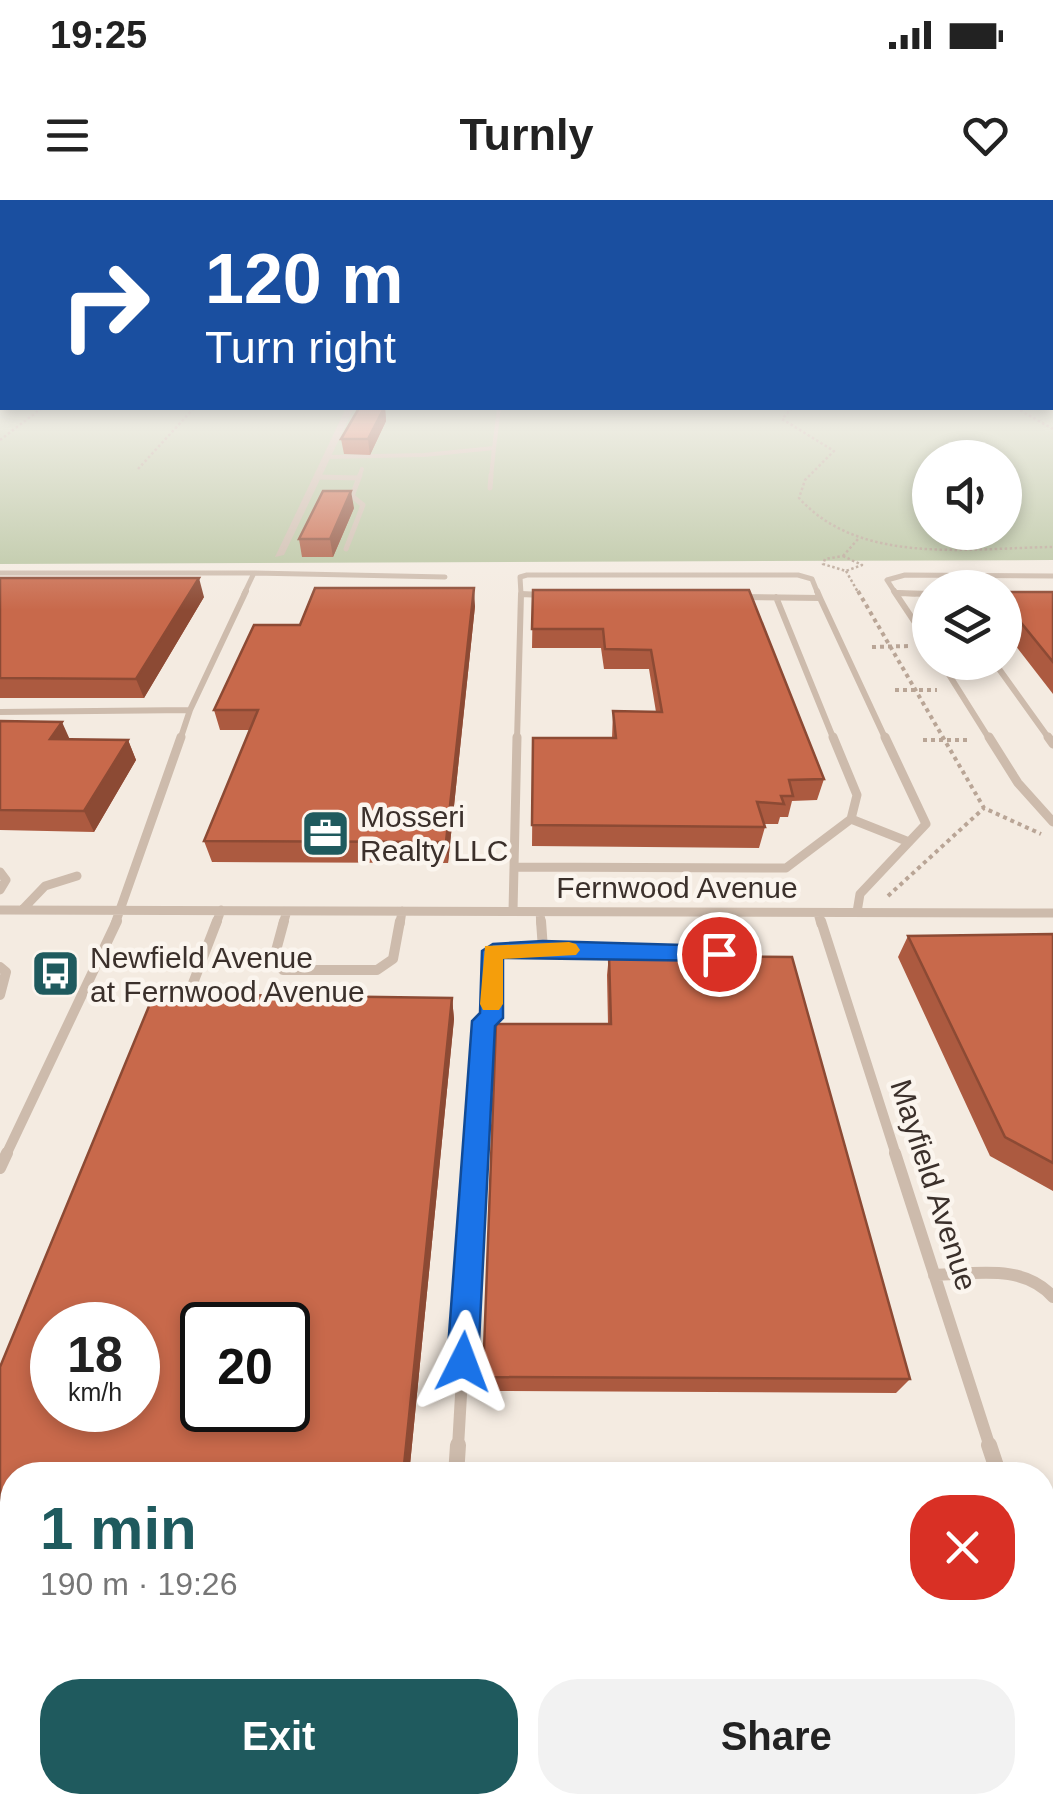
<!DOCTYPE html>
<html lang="en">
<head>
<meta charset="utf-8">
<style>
  :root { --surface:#fff; --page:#f2f2f2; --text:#222; --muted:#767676; --accent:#1f5a5e }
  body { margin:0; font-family:Helvetica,sans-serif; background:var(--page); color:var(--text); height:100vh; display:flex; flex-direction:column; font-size:38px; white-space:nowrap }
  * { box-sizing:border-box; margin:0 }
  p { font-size:32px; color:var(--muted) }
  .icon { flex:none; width:55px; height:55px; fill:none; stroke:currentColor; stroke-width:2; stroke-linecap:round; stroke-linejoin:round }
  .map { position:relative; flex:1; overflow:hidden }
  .details { position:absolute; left:0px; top:1262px; width:1055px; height:352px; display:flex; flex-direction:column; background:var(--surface); border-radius:40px 40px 0 0; box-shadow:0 5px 15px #0003 }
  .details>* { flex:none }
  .guide { position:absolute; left:0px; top:0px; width:1055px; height:210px; box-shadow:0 5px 15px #0003; background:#1a4fa0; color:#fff; overflow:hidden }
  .controls { position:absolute; left:912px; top:240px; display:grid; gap:20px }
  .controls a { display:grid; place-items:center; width:110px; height:110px; border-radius:50%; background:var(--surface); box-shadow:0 5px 15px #0003; font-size:50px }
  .speed { position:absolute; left:30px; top:1102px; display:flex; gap:20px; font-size:50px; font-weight:700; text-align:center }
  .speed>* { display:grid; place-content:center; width:130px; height:130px; border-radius:50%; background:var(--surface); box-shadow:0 5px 15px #0003; line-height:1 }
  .speed small { font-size:25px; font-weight:400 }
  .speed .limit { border:5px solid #111; border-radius:15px; background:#fff; color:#111 }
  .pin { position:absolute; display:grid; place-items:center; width:85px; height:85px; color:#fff; margin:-42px; border:5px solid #fff; border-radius:50%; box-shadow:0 2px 10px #0007 }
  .me { position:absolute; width:110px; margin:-55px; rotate:3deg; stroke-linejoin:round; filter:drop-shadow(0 0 8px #0008) }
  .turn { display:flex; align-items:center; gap:35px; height:210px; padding:0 40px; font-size:45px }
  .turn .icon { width:130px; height:130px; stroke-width:2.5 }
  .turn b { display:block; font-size:70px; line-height:85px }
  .round { display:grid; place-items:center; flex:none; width:105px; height:105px; border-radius:40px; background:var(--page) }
  .overview { display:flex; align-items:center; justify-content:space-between; height:170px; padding:0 40px }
  h1 { font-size:60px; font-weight:800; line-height:75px; color:var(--accent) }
  .cta { display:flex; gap:20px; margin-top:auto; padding:20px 40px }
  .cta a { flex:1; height:115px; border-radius:40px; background:var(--accent); color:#fff; font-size:40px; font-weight:800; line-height:115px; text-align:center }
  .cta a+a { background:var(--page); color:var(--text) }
  .status { display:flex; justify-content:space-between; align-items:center; height:70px; padding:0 50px; background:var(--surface); direction:ltr }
  .status svg { height:28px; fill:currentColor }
  header { display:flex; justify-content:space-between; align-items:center; height:130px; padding:0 40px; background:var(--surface); font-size:45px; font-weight:800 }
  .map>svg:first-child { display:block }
  .green { fill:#b8c4a0; fill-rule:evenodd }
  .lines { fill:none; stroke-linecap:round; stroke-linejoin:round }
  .path-far1 { stroke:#b9a596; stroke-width:2.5; stroke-dasharray:2.5 2.5; stroke-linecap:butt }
  .path { stroke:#b9a596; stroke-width:4; stroke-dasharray:4 4; stroke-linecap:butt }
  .service-far6 { stroke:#cdbbac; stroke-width:4 }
  .service-far5 { stroke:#cdbbac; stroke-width:5 }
  .service-far4 { stroke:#cdbbac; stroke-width:6 }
  .service-far3 { stroke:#cdbbac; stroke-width:9 }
  .service-far2 { stroke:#cdbbac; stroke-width:10 }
  .service-far1 { stroke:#cdbbac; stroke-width:12 }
  .service { stroke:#cdbbac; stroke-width:16 }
  .minor { fill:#cdbbac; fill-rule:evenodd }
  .wall { fill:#ac5a40 }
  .shaded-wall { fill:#8c4a34 }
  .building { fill:#c8694b; stroke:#8c4a34; stroke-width:2.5; fill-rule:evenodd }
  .route { fill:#1a73e8; stroke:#114b97; stroke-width:2.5 }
  .slow { fill:#f59e0b }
  .labels { text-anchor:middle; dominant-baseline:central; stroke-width:9; stroke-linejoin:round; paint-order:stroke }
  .poi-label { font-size:30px; fill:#3b302b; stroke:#fbf5ee; text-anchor:start }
  .street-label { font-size:30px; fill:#3b302b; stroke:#fbf5ee }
</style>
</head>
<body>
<div class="status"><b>19:25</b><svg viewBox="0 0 49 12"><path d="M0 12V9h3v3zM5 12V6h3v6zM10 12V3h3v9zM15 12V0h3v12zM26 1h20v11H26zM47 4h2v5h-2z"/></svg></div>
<header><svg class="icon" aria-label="menu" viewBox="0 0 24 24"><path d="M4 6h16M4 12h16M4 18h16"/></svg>Turnly<svg class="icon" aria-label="heart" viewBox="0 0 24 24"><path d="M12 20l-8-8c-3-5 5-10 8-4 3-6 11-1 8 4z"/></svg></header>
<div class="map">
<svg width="1053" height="1613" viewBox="0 0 1053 1613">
  <rect width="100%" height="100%" fill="#f4ebe1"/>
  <path class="green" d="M0,184L2,208H1052L1053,184V360L0,364ZM930,258H1005V332H930Z"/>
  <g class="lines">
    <path class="path-far1" d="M792,208L782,219L834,251L805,280L799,298C860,366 969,348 1053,347
      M885,208H953
      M1016,208L1053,229
      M0,240L42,208
      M138,269L194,208
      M843,356L862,365L846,371L823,364L825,359Z
      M843,356L858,339
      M846,371L859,394"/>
    <path class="path" d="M858,391L984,608L1041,634
      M872,447L909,446
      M895,490H937
      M923,540H967
      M888,696L984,608"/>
    <path class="service-far6" d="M703,208H730
      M327,257L424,255L494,248L499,208
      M317,277H334
      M359,277L362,269
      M491,277L494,248"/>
    <path class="service-far5" d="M317,277L359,278
      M490,288L491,275
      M346,349L363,305L352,296L360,275
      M0,373H254
      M897,393L915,394
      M244,394L254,373L445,377
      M521,394L520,377L527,375H798L812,379L818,394
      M896,394L887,380L905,375L1053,376"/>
    <path class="service-far4" d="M817,391L820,398
      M894,391L930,445
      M897,393L930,394
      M740,397L820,398L886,540
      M776,397L834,540
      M941,462L990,540
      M994,462L1050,540
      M190,510L246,391
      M0,512L190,510L180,540
      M517,540L521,394L543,395"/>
    <path class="service-far3" d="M833,537L857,595L851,619
      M989,537L1018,583L1053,622
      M1048,537L1053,544
      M514,667L786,668L851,619L909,642
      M0,672L6,680L0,690
      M0,710L1053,713
      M22,710L45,686L77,676
      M513,711L517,537
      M540,712L541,724
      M857,712L860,694L926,624L885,537
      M818,713L821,724
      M115,724L181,537
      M216,724L221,710
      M283,724L287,711
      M400,724L402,711"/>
    <path class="service-far2" d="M284,721L274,758L283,770H377L393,759L400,721
      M541,721L543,749L682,755L756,752
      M821,721L896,955
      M0,767L6,772L0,795
      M190,791L217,721
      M6,955L117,721
      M475,955L483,821L491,818L493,751L543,749"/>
    <path class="service-far1" d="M895,953L990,1247
      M0,968L7,953
      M934,1075C975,1074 1023,1063 1053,1097
      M458,1247L475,953"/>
    <path class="service" d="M989,1245L999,1275
      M456,1275L458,1245
      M1042,1315H1053
      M1042,1410L1053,1442"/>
    <path class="minor" d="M346,208H354L284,355L275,357Z"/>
  </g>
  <path class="wall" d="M385,208L386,221L370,255L344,254L341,239Z
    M354,308L333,357H302L299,339Z
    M0,378L204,397L144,498H0Z
    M533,390H749L824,579L817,600L792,601L788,617H780L778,624H763L765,627L759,648L532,646L533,538H612L613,511L656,512L649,469H604L601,448H532Z
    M1005,392H1053V494L1005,432Z
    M475,406L448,663L212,662L204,641L250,530H220L214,510L300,425Z
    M0,521L70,539L128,540L136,560L94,632L0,630Z
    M1053,734V991L990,956L898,757L908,736Z
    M609,755L910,1179L896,1193L485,1191L483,1177L608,824L607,775Z
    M452,798L454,819L409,1275H12V1339H0V1167Z"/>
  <path class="shaded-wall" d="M385,208L386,221L370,255L368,239Z
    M351,291L354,308L333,357L330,339Z
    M199,378L204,397L144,498L136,479Z
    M474,388L475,406L448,663L446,642Z
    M62,522L71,542L50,539Z
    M128,540L136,560L94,632L84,611Z
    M452,798L454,819L409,1275H403Z"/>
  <path class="building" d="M359,208H384L368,239H341Z
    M323,291H351L330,339H299Z
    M0,378H199L136,479L0,478Z
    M315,388H474L446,642L204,641L258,510H214L254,425H300Z
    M533,390H749L824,579L789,580L793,596H781L784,604L757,602L765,627L532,625L533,538H616L613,511L662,512L651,450L605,449L603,429H532Z
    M1005,392H1053V462L1005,403Z
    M0,521L62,522L50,539L128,540L84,611L0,610Z
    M1053,734V963L1005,937L908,736Z
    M609,755L792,757L910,1179L483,1177L496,824H611Z
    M154,794L452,798L403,1275H12V1331L0,1330V1167ZM52,1125H138V1210H52ZM202,1125H288V1210H202Z"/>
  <linearGradient id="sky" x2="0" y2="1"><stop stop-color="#7eb2d2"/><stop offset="0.45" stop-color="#faf6f2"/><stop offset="1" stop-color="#faf6f2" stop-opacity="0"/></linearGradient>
  <rect width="1053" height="410" fill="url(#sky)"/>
  <path class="route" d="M543,741L719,746L730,754L719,761L503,758V818L495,826L478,1162L474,1172L463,1177L452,1172L447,1162L472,821L480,813L482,751L493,744Z"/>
  <path class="slow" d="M569,742L576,744L580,750L576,755L503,759V804L499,810H483L480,804L485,746Z"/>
  <defs>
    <symbol id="office-square" viewBox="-11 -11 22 22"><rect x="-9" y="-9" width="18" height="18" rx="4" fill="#1f5a5e" stroke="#fbf5ee"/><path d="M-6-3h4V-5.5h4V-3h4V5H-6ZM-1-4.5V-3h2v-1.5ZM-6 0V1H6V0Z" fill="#fff"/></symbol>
    <symbol id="bus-square" viewBox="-11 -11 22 22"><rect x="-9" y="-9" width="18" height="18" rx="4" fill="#1f5a5e" stroke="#fbf5ee"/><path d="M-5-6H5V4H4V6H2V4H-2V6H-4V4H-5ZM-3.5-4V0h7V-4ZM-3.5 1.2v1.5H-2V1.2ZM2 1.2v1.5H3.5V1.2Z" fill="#fff"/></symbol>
  </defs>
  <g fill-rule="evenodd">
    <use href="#office-square" x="298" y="606" width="55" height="55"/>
    <use href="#bus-square" x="28" y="746" width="55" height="55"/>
  </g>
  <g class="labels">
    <g class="poi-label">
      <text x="360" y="616">Mosseri<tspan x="360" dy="34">Realty LLC</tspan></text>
      <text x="90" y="757">Newfield Avenue<tspan x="90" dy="34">at Fernwood Avenue</tspan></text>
    </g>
    <g class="street-label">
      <text x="677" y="687">Fernwood Avenue</text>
      <text transform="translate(934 985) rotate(72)">Mayfield Avenue</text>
    </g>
  </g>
</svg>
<div class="controls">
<a><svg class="icon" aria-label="sound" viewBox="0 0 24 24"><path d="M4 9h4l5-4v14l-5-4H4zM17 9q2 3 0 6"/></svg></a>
<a><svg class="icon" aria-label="layers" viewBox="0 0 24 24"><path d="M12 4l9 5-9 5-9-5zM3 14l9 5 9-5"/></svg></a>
</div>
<div class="speed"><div>18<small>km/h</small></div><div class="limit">20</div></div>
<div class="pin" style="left:719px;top:754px;background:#d93025"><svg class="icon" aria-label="arrive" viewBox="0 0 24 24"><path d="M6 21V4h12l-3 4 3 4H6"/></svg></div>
<svg class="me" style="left:463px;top:1162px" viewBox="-20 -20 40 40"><path d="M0-17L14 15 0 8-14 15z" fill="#1a73e8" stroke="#fff" stroke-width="4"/></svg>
<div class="guide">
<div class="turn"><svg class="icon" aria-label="right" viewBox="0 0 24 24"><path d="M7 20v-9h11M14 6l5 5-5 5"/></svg><div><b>120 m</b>Turn right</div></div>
</div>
<section class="details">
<div class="overview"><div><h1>1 min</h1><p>190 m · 19:26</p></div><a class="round" style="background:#d93025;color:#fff"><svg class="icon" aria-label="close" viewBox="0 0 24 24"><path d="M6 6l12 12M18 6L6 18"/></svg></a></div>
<div class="cta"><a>Exit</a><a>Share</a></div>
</section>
</div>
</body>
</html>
